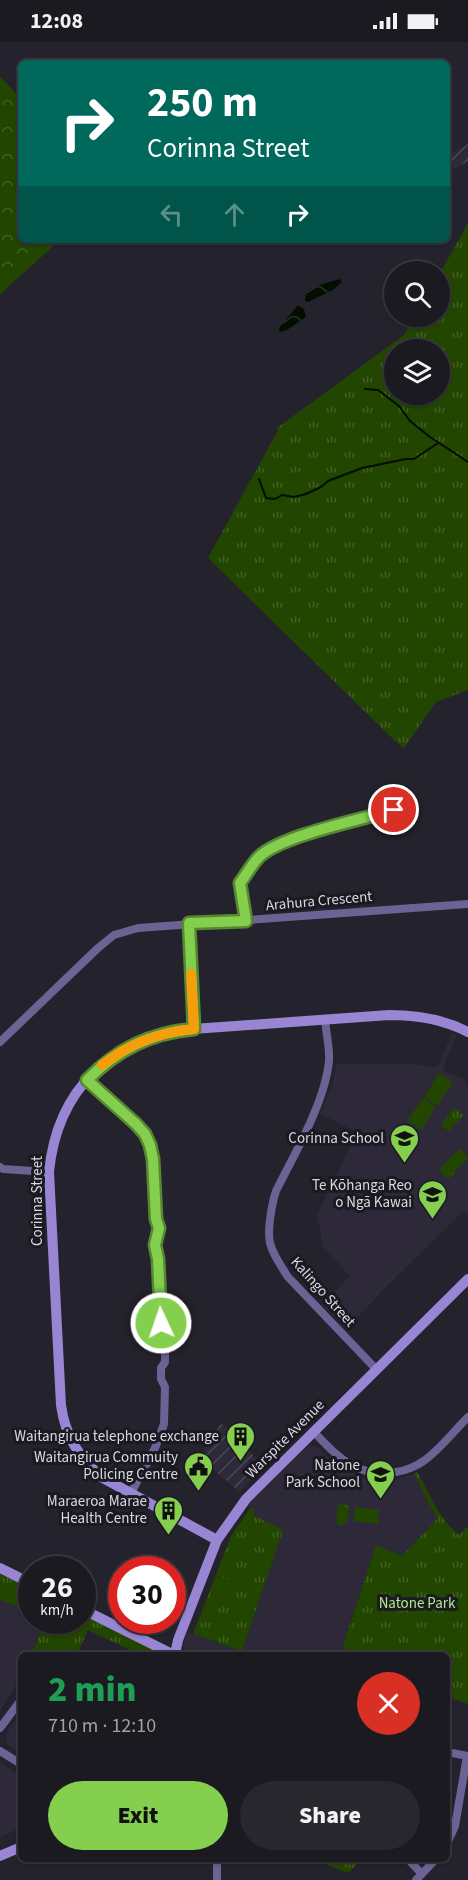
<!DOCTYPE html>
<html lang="en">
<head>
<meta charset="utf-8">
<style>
  :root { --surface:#1b1a21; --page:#28272e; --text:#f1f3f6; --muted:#a0a1a5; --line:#39383f; --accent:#84cf4d }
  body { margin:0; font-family:"Source Sans 3",sans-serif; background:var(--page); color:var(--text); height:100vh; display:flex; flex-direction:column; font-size:22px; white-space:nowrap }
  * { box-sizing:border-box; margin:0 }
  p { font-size:20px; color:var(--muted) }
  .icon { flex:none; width:33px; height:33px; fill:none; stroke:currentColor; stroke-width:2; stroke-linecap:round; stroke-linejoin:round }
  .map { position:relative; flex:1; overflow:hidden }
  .drawer { position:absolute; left:18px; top:1610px; width:432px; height:210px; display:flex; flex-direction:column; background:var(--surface); border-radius:9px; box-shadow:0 2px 4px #0004,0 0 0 2px var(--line) }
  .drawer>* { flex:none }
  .banner { position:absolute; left:18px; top:18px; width:432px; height:183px; border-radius:9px; box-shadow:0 2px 4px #0004,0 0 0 2px var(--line); background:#00695c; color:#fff; overflow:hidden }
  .fabs { position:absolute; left:384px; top:219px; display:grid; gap:12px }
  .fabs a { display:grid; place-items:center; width:66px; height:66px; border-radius:50%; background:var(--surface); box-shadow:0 2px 4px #0004,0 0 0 2px var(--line); font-size:30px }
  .speed { position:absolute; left:18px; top:1514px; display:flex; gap:12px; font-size:30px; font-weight:700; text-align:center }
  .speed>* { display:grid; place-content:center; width:78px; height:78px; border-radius:50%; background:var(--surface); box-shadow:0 2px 4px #0004,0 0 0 2px var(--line); line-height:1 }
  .speed small { font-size:15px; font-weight:400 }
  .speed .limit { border:9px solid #d22; background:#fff; color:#111 }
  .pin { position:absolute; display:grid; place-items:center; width:51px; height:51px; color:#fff; margin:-26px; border:3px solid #fff; border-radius:50%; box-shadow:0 2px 6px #0007 }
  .me { position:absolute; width:66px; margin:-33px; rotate:357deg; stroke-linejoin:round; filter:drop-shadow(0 0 4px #0008) }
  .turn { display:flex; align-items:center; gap:21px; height:126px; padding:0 30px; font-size:27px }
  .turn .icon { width:78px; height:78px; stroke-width:2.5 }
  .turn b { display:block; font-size:42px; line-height:51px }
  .lanes { display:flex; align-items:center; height:57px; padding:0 30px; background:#0003; justify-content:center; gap:30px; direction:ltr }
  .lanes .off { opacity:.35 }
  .round { display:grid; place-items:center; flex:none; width:63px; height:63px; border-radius:32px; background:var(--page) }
  .head { display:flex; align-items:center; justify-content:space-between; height:102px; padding:0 30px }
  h1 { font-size:36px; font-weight:800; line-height:45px; color:#1e9e55 }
  .cta { display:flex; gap:12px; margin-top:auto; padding:12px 30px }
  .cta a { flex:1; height:69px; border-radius:36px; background:var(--accent); color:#111; font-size:24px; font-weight:800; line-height:69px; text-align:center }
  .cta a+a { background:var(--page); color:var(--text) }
  .status { display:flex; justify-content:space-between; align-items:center; height:42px; padding:0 30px; background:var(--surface); direction:ltr }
  .status svg { height:16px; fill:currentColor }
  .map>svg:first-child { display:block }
  .built { fill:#2d2939 }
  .industrial { fill:url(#industrial-furrows) }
  .grass { fill:url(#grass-tufts); fill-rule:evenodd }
  .forest { fill:url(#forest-crowns) }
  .pitch { fill:#224600 }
  .water { fill:url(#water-waves) }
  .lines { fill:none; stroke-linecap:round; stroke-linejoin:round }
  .stream { stroke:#030e00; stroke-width:2 }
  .street { stroke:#6d6294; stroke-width:8 }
  .secondary { stroke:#9885d4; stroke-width:10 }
  .route-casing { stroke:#568732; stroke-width:15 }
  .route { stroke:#84cf4d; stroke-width:10 }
  .slow { stroke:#f59e0b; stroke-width:10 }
  .labels { text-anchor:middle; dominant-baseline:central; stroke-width:6; stroke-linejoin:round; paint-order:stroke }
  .street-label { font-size:15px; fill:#dad9df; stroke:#1b1922 }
  .poi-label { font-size:15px; fill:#dad9df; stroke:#1b1922; text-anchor:end }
  .park-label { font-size:15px; fill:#aeea87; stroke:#1b1922 }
</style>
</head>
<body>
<div class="status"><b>12:08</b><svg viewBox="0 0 49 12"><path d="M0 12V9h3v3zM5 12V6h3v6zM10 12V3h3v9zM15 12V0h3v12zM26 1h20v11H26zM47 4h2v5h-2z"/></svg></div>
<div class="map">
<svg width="468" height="1838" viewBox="0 0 468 1838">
  <defs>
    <pattern id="industrial-furrows" width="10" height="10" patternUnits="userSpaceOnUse" patternTransform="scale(1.5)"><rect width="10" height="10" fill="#2d2939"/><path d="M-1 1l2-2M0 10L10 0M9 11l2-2" fill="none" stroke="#4b4755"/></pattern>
    <pattern id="grass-tufts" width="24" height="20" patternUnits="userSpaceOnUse" patternTransform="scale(1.5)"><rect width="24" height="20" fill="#224600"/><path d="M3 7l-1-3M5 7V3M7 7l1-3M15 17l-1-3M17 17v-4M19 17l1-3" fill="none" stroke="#426025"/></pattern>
    <pattern id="forest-crowns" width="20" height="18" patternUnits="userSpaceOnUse" patternTransform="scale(1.5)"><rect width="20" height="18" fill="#224600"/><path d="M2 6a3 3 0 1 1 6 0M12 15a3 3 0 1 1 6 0" fill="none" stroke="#426025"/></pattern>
    <pattern id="water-waves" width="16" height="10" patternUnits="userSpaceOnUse" patternTransform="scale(1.5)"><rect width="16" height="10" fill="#030e00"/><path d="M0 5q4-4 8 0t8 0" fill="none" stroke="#273025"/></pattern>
  </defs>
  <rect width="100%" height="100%" fill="#24222c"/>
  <path class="built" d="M452,991L457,993L443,1025L446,1031L463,1036L468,1042V1173L463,1169L374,1257V1258L346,1288L322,1262L350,1234L323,1205L317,1173L357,1090L320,1072L333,1042L336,1022H416L433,1026L439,1023Z
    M311,1404L317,1405L339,1425L366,1437L393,1438L414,1432L437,1477L402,1514L376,1503L343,1604L347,1612H186L183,1603L187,1590L242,1609L282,1488L252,1473L254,1468L248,1463L307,1405Z
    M0,1558L31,1569L32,1578H46L33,1607L36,1612H21V1635L0,1669Z
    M21,1670V1712L7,1702L6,1698L7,1690Z
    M0,1720L21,1734V1786L0,1795Z"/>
  <path class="industrial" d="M468,102V119L454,127L447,114Z
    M221,1381L264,1424L240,1450L199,1416Z"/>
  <path class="grass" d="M468,181V648L436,660L404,706L393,697L208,516L278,388L277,386L404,293L414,275L440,274V231ZM394,308H440V352H394Z
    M453,1066L464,1073L449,1089L441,1084Z
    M460,1107L468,1115L450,1136L443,1134L440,1126Z
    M417,1430C430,1452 439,1477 459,1493L468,1484V1662L447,1655V1612H347L343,1604L376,1503L402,1514L437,1477L414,1432Z
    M340,1461L349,1464L348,1478L343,1483H337C338,1474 334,1469 340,1461Z
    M251,1465L255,1468L253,1473L283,1488L242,1609L193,1592L231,1494Z
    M0,1532L31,1547V1569L0,1558Z
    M83,1572L162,1612H139L88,1588L77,1612H36L33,1608L46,1578H82Z
    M312,1817H362L348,1831Z"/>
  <path class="forest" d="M0,34L21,57V198H60L0,252Z"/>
  <path class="pitch" d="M439,1031L453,1040L437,1064L424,1055Z
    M423,1056L436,1065L421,1088L407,1079Z
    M355,1465L379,1468L378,1482L354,1479Z
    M219,1534L234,1539L225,1565L210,1560Z"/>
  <path class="water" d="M340,237L342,240L333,248L308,260L305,259C305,256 306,252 308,249C312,245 334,238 340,237Z
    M298,263L304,267L306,275L287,288L280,290L279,286Z"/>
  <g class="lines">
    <path class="stream" d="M365,347L378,348L399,364L410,379L430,395L468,420
      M259,437L266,456L275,457L282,453L294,455L306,452L321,445L328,439L362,426L406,417H414L438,401"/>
    <path class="street" d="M246,879L240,841L259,815L274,804L295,796L414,763
      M188,881L193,987
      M325,978C326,991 330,1006 329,1019C325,1060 295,1111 276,1149C272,1161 267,1188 270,1201C273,1213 281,1224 288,1235L376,1327
      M0,1000L98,906L114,893L138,886L468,862
      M87,1038L136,1082L145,1092L150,1103L153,1117L156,1177L159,1186L155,1203L158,1217L162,1302L165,1309V1320L161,1326V1337L165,1345L164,1382L155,1406L131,1451
      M0,1125L3,1127L49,1130
      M313,1389C338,1415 356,1436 396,1430C405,1429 417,1424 425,1418C441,1406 454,1389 468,1375
      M0,1686L21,1658
      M0,1709L21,1722
      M447,1710L468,1714
      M447,1802L455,1784L467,1714
      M407,1816L422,1832
      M217,1838V1816
      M416,1838L437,1816"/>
    <path class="secondary" d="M217,1498L103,1436C79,1417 65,1394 61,1363L49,1130C57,1048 111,995 193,987L389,973C416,973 443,977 468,990
      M0,1526L32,1542
      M82,1567L172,1612
      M175,1612L178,1598L217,1498L246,1457L468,1237
      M0,1814L21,1805"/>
  </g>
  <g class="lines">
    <defs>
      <path id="route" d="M161,1281L158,1217L155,1203L159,1186L156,1177L153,1117L150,1103L145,1092L136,1082L87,1038C118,1007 150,991 194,987L189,881L246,879L240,841C246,833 252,822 259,815C280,794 363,777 394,768"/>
    </defs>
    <use href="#route" class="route-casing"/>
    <use href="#route" class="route"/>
    <path class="slow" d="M102,1023C130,1001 159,990 194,987L191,932"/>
  </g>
  <defs>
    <symbol id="school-pin" viewBox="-11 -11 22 30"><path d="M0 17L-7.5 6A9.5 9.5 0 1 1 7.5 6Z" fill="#84cf4d" stroke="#1b1922"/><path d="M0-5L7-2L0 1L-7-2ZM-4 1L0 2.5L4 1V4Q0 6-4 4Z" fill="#111"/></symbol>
    <symbol id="building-pin" viewBox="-11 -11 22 30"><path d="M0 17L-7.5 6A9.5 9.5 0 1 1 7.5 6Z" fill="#84cf4d" stroke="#1b1922"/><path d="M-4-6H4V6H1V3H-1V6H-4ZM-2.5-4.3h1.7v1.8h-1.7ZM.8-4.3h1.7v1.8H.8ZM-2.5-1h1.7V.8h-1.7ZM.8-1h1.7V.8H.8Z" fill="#111"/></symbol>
    <symbol id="civic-pin" viewBox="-11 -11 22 30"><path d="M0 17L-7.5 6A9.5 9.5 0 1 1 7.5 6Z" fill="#84cf4d" stroke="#1b1922"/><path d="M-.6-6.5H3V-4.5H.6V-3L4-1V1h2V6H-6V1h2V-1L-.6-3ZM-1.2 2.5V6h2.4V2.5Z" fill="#111"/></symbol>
  </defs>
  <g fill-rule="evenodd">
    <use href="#school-pin" x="388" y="1080" width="33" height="45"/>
    <use href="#school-pin" x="416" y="1136" width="33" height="45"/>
    <use href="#building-pin" x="224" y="1378" width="33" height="45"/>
    <use href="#civic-pin" x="182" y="1408" width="33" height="45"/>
    <use href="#school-pin" x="364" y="1416" width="33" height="45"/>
    <use href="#building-pin" x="152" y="1452" width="33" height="45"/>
  </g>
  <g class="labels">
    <g class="street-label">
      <text transform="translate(319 859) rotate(-5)">Arahura Crescent</text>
      <text transform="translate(37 1159) rotate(-90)">Corinna Street</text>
      <text transform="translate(323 1250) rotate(48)">Kalingo Street</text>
      <text transform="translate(285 1397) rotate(-45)">Warspite Avenue</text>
    </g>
    <g class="poi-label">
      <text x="384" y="1096">Corinna School</text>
      <text x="412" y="1143">Te Kōhanga Reo<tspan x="412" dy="17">o Ngā Kawai</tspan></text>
      <text x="219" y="1394">Waitangirua telephone exchange</text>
      <text x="178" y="1415">Waitangirua Commuity<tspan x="178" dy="17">Policing Centre</tspan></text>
      <text x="360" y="1423">Natone<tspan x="360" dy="17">Park School</tspan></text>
      <text x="147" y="1459">Maraeroa Marae<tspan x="147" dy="17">Health Centre</tspan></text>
    </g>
    <g class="park-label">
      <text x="417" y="1561">Natone Park</text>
    </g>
  </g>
</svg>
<div class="fabs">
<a><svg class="icon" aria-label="search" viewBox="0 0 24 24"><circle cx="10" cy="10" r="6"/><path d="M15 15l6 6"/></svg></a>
<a><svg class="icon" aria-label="layers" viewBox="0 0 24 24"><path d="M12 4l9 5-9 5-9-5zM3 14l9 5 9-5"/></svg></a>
</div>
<div class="speed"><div>26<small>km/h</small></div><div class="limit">30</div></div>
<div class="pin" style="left:394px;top:768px;background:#d93025"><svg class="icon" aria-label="arrive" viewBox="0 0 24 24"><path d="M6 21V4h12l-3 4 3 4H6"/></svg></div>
<svg class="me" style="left:161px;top:1281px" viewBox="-20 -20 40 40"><circle r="17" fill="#84cf4d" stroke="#fff" stroke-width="3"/><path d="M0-11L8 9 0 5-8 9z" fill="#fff"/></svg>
<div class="banner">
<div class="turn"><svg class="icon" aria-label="right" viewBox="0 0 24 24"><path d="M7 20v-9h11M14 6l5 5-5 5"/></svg><div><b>250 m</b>Corinna Street</div></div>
<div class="lanes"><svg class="icon off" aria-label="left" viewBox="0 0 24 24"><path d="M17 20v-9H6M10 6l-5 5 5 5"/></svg><svg class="icon off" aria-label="ahead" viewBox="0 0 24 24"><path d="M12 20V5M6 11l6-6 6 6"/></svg><svg class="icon" aria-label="right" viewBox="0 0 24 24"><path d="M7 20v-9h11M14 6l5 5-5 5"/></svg></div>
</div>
<section class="drawer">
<div class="head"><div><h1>2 min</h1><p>710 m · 12:10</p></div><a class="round" style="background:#d93025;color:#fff"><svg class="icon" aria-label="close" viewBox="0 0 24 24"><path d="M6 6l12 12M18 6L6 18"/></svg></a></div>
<div class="cta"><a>Exit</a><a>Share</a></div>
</section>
</div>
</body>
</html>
